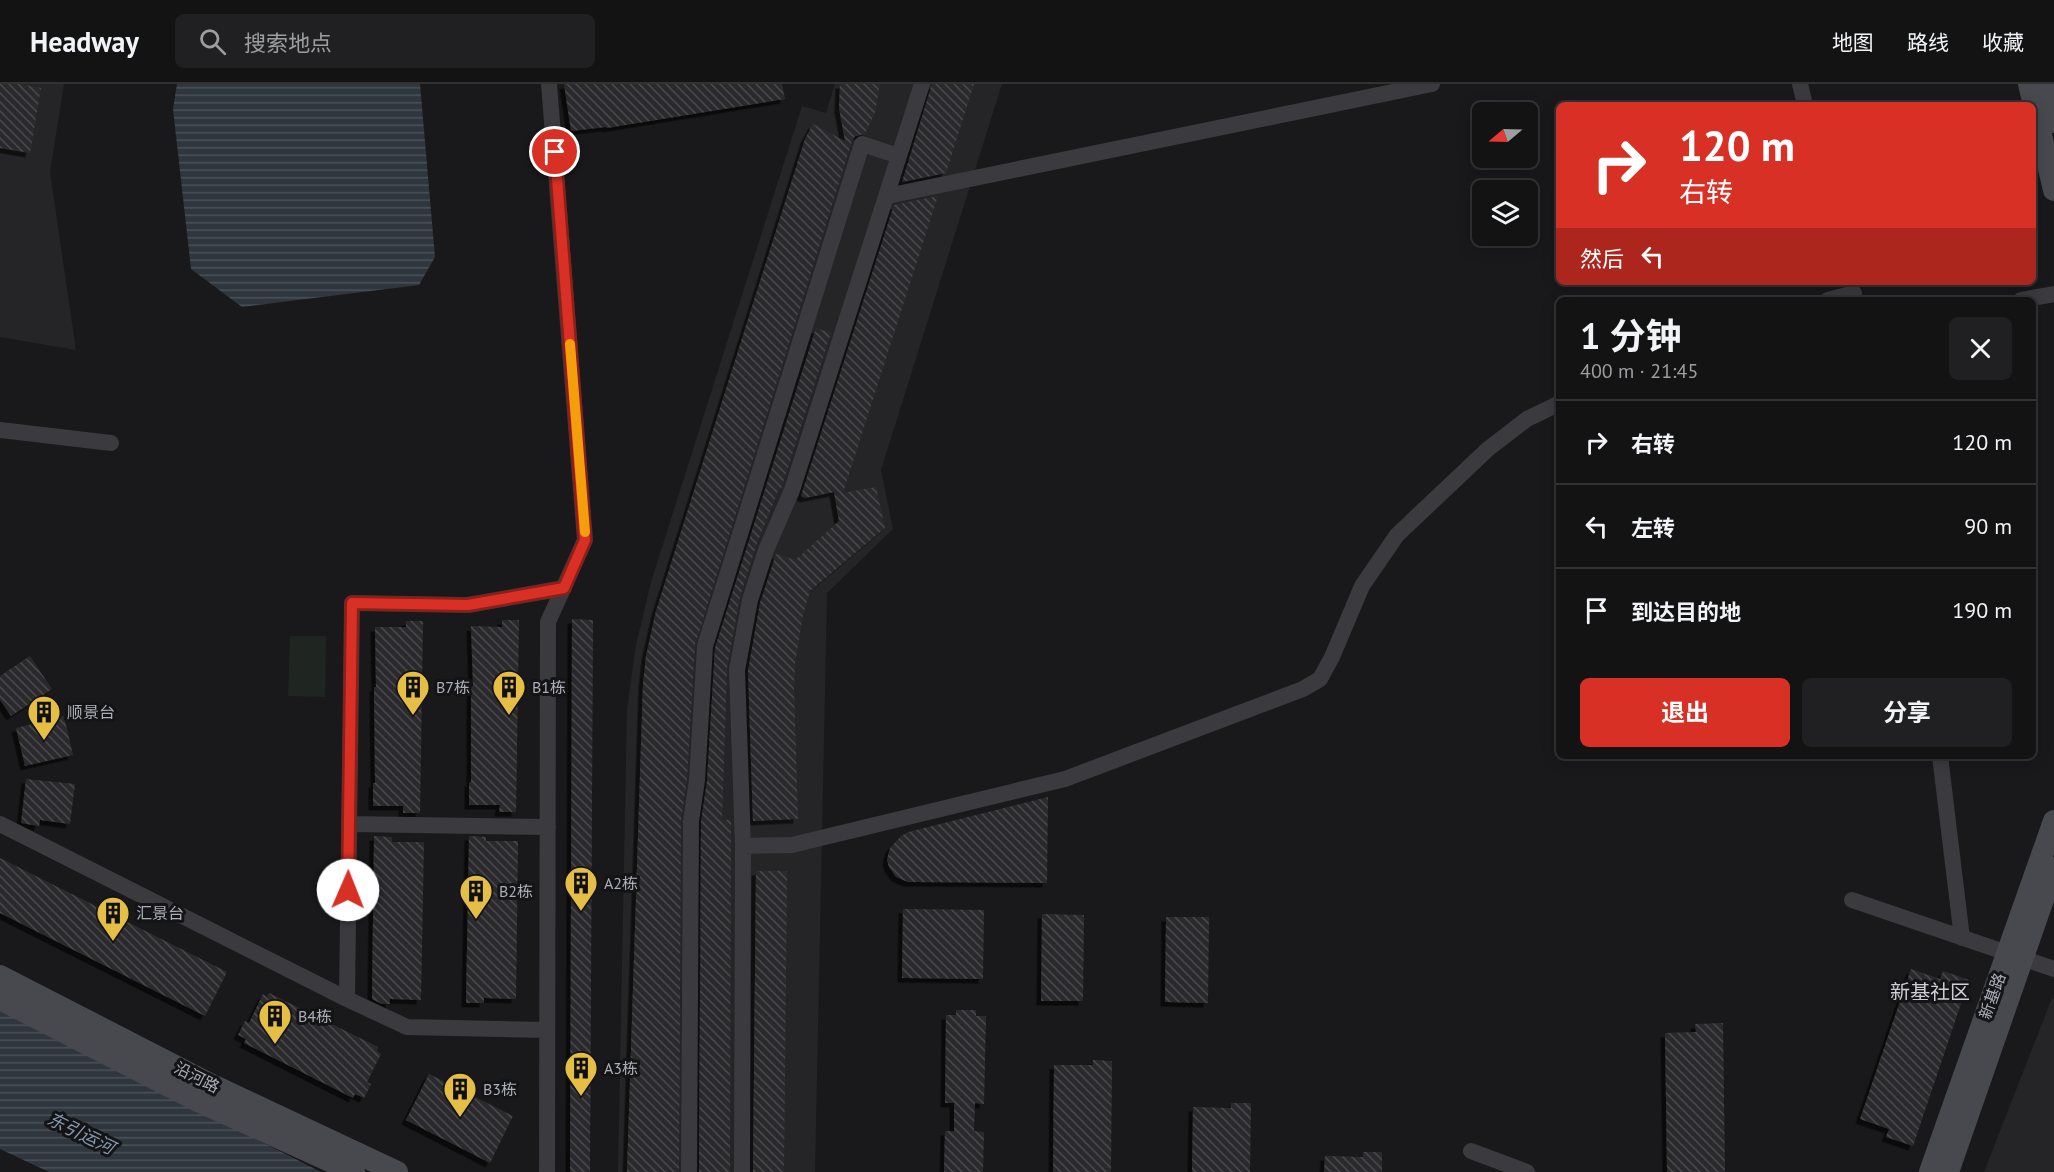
<!DOCTYPE html>
<html lang="zh">
<head>
<meta charset="utf-8">
<style>
  :root { --surface:#131314; --page:#202022; --text:#f1f3f6; --muted:#9d9ea0; --line:#323234; --accent:#d93025 }
  body { margin:0; font-family:"PT Sans","Noto Sans SC",sans-serif; background:var(--page); color:var(--text); height:100vh; display:flex; flex-direction:column; font-size:22px; white-space:nowrap }
  * { box-sizing:border-box; margin:0 }
  p { font-size:20px; color:var(--muted) }
  .icon { flex:none; width:33px; height:33px; fill:none; stroke:currentColor; stroke-width:2; stroke-linecap:round; stroke-linejoin:round }
  .map { position:relative; flex:1; overflow:hidden }
  .panel { position:absolute; left:1556px; top:213px; width:480px; height:462px; display:flex; flex-direction:column; background:var(--surface); border-radius:9px; box-shadow:0 3px 15px #0003,0 0 0 2px var(--line) }
  .panel>* { flex:none }
  .top-card { position:absolute; left:1556px; top:18px; width:480px; height:183px; border-radius:9px; box-shadow:0 3px 15px #0003,0 0 0 2px var(--line); background:#d93025; color:#fff; overflow:hidden }
  .needle { width:39px; rotate:251deg }
  .buttons { position:absolute; left:1472px; top:18px; display:grid; gap:12px }
  .buttons a { display:grid; place-items:center; width:66px; height:66px; border-radius:9px; background:var(--surface); box-shadow:0 3px 15px #0003,0 0 0 2px var(--line); font-size:30px }
  .pin { position:absolute; display:grid; place-items:center; width:51px; height:51px; color:#fff; margin:-26px; border:3px solid #fff; border-radius:50%; box-shadow:0 2px 6px #0007 }
  .me { position:absolute; width:66px; margin:-33px; rotate:1deg; stroke-linejoin:round; filter:drop-shadow(0 0 4px #0008) }
  .turn { display:flex; align-items:center; gap:21px; height:126px; padding:0 24px; font-size:27px }
  .turn .icon { width:78px; height:78px; stroke-width:2.5 }
  .turn b { display:block; font-size:42px; line-height:51px }
  .then { display:flex; align-items:center; height:57px; padding:0 24px; background:#0003; gap:12px; font-size:22px }
  .round { display:grid; place-items:center; flex:none; width:63px; height:63px; border-radius:9px; background:var(--page) }
  .summary { display:flex; align-items:center; justify-content:space-between; height:102px; padding:0 24px }
  h1 { font-size:36px; font-weight:700; line-height:45px }
  .action { display:flex; gap:12px; margin-top:auto; padding:12px 24px }
  .action a { flex:1; height:69px; border-radius:9px; background:var(--accent); color:#fff; font-size:24px; font-weight:700; line-height:69px; text-align:center }
  .action a+a { background:var(--page); color:var(--text) }
  ul { padding:0; list-style:none }
  li { display:flex; align-items:center; gap:18px; height:84px; padding:0 24px; border-top:2px solid var(--line) }
  li div { flex:1 }
  li b { display:block; font-size:22px }
  li em { font-style:normal }
  header { display:flex; align-items:center; gap:36px; box-sizing:border-box; height:84px; padding:0 30px; background:var(--surface); border-bottom:2px solid var(--line) }
  header strong { font-size:28px }
  nav { display:flex; gap:33px; margin-inline-start:auto; font-size:21px }
  .search { width:420px; height:54px; background:var(--page); display:flex; align-items:center; gap:15px; box-sizing:border-box; padding:0 21px; border-radius:9px; color:var(--muted); font-size:22px }
  .map>svg:first-child { display:block }
  .built { fill:#252528 }
  .pitch { fill:#1f2521 }
  .water { fill:url(#water-rules) }
  .building { fill:url(#building-back-hatch); filter:url(#shadow) }
  .lines { fill:none; stroke-linecap:round; stroke-linejoin:round }
  .street { stroke:#3a3a3f; stroke-width:16 }
  .secondary { stroke:#48494f; stroke-width:22 }
  .route-casing { stroke:#8d1f18; stroke-width:15 }
  .route { stroke:#d93025; stroke-width:10 }
  .slow { stroke:#f59e0b; stroke-width:10 }
  .labels { text-anchor:middle; dominant-baseline:central; stroke-width:6; stroke-linejoin:round; paint-order:stroke }
  .poi-label { font-size:16px; fill:#acafb9; stroke:#141416; text-anchor:start }
  .street-label { font-size:16px; fill:#acafb9; stroke:#141416 }
  .water-label { font-size:18px; font-style:italic; fill:#8699b1; stroke:#141416 }
  .quarter-label { font-size:20px; fill:#cdced6; stroke:#141416 }
</style>
</head>
<body>
<header>
<strong>Headway</strong>
<div class="search"><svg class="icon" aria-label="search" viewBox="0 0 24 24"><circle cx="10" cy="10" r="6"/><path d="M15 15l6 6"/></svg>搜索地点</div>
<nav><a>地图</a><a>路线</a><a>收藏</a></nav>
</header>
<div class="map">
<svg width="2054" height="1088" viewBox="0 0 2054 1088">
  <defs>
    <pattern id="water-rules" width="6" height="5" patternUnits="userSpaceOnUse" patternTransform="scale(1.5)"><rect width="6" height="5" fill="#2f363e"/><path d="M0 2.5h6" fill="none" stroke="#4a5158"/></pattern>
    <pattern id="building-back-hatch" width="6" height="6" patternUnits="userSpaceOnUse" patternTransform="scale(1.5)"><rect width="6" height="6" fill="#2c2c2f"/><path d="M-1 5l2 2M0 0l6 6M5-1l2 2" fill="none" stroke="#48484b"/></pattern>
    <filter id="shadow"><feDropShadow dx="-4.5" dy="4.5" stdDeviation="0" flood-color="#0009"/></filter>
  </defs>
  <rect width="100%" height="100%" fill="#19191b"/>
  <path class="built" d="M0,0H64L50,88L76,266L0,253Z
    M835,0H1002L881,386L893,445L827,509L815,1088H618L627,625L636,561L651,498L802,22L826,29Z
    M2052,914L2054,915V1088H1984Z"/>
  <path class="pitch" d="M290,552H326L325,613L288,612Z"/>
  <path class="water" d="M177,0H420L435,173L419,201L242,223L191,185L173,25Z
    M0,925L321,1088H49L0,1065Z"/>
  <path class="building" d="M0,0H20L41,4L30,69L0,64Z
    M564,0H782L785,15L607,44L606,43L571,47Z
    M840,0H880L875,28L865,50L855,52L852,57L695,561L687,695L681,737L679,1088H627L643,600L646,572L656,527L805,55L813,40L845,57L839,24Z
    M932,0H974L946,89L902,98Z
    M938,112L843,409L876,403L885,444L810,507L803,531L795,579L794,604L798,735L753,737L748,587L760,519L776,470L795,476L839,437L834,408L805,414L801,412L894,121Z
    M816,244L831,249L782,402L781,405H779L756,462L740,513L727,584L722,736H731L730,1088H699L701,738L707,697L715,564Z
    M572,535L593,536L590,1088H570Z
    M502,536H519L516,728H499L500,721H469V698H471V602H473L471,542L502,543Z
    M406,537H423L420,729H403V722H373V699H375L374,603H376L375,543H406Z
    M30,572L52,605L11,632L0,616V592Z
    M64,632L73,671L25,682L16,644Z
    M26,695L75,700L70,740L40,736L39,742L21,739Z
    M1048,713L1047,799L908,798L896,793L889,783L887,776L890,764L901,752L908,748Z
    M374,752L392,753V758H424L421,916L390,915V920H382L372,915Z
    M469,752L486,753V757H518L516,915L484,914V919H466Z
    M0,774L227,888L205,932L0,829Z
    M756,787H787L784,1088H753Z
    M903,825L984,826L983,895L902,894Z
    M1042,830L1084,831L1083,917H1041Z
    M1166,833H1209L1208,919L1165,918Z
    M1911,885L1940,895L1943,887L1969,896L1913,1062L1886,1053L1889,1045L1860,1035Z
    M269,909L378,963L377,967L381,970L367,998L371,1000L364,1014L355,1010L353,1014L244,959L246,955L238,951L245,937L249,939L263,910L267,913Z
    M956,926H976V932H986L984,1020L975,1019L974,1047L984,1048L983,1088H944L945,1047H954V1019H945L946,931H956Z
    M1723,939L1725,1088H1667L1665,949L1696,948L1695,940Z
    M1093,976L1112,977L1111,1088H1053L1054,981H1093Z
    M429,990L513,1032L490,1079L406,1036Z
    M1231,1019H1251L1250,1088H1192L1193,1023L1231,1024Z
    M1363,1068H1382V1088H1324L1325,1072L1363,1073Z"/>
  <g class="lines">
    <path class="street" d="M1800,0L1805,21
      M887,112L1432,0
      M1828,216L1854,209
      M2021,216L2054,210
      M0,346L111,359
      M1940,672L1962,854
      M0,740L347,915L407,943L547,946
      M349,740L548,743
      M743,762L792,761L1065,695L1303,605L1320,595L1332,573L1362,502L1397,451L1488,365L1527,335L1558,320
      M1852,816L2054,885
      M347,915L352,519L468,521L564,504
      M1471,1067L1527,1088
      M547,1088L548,538L585,456L549,0
      M689,1088L691,737L697,696L705,562L862,60L899,72
      M742,1088L743,762L737,586L750,516L766,466L792,406L922,0"/>
    <path class="secondary" d="M2029,0L2054,106
      M2045,0L2054,38
      M0,892L210,1000L397,1088
      M0,915L198,1017L354,1088
      M1930,1088L2054,737
      M1948,1088L2054,784"/>
  </g>
  <g class="lines">
    <defs>
      <path id="route" d="M348,806L352,519L468,521L564,504L585,456L555,68"/>
    </defs>
    <use href="#route" class="route-casing"/>
    <use href="#route" class="route"/>
    <path class="slow" d="M570,260L585,448"/>
  </g>
  <defs>
    <symbol id="building-pin" viewBox="-11 -11 22 30"><path d="M0 17L-7.5 6A9.5 9.5 0 1 1 7.5 6Z" fill="#e5be46" stroke="#141416"/><path d="M-4-6H4V6H1V3H-1V6H-4ZM-2.5-4.3h1.7v1.8h-1.7ZM.8-4.3h1.7v1.8H.8ZM-2.5-1h1.7V.8h-1.7ZM.8-1h1.7V.8H.8Z" fill="#111"/></symbol>
  </defs>
  <g fill-rule="evenodd">
    <use href="#building-pin" x="394" y="584" width="38" height="52"/>
    <use href="#building-pin" x="490" y="584" width="38" height="52"/>
    <use href="#building-pin" x="25" y="609" width="38" height="52"/>
    <use href="#building-pin" x="562" y="780" width="38" height="52"/>
    <use href="#building-pin" x="457" y="788" width="38" height="52"/>
    <use href="#building-pin" x="94" y="810" width="38" height="52"/>
    <use href="#building-pin" x="256" y="913" width="38" height="52"/>
    <use href="#building-pin" x="562" y="965" width="38" height="52"/>
    <use href="#building-pin" x="441" y="986" width="38" height="52"/>
  </g>
  <g class="labels">
    <g class="poi-label">
      <text x="436" y="603">B7栋</text>
      <text x="532" y="603">B1栋</text>
      <text x="67" y="628">顺景台</text>
      <text x="604" y="799">A2栋</text>
      <text x="499" y="807">B2栋</text>
      <text x="136" y="829">汇景台</text>
      <text x="298" y="932">B4栋</text>
      <text x="604" y="984">A3栋</text>
      <text x="483" y="1005">B3栋</text>
    </g>
    <g class="street-label">
      <text transform="translate(1992 912) rotate(-70)">新基路</text>
      <text transform="translate(197 993) rotate(27)">沿河路</text>
    </g>
    <g class="water-label">
      <text transform="translate(81 1049) rotate(26)">东引运河</text>
    </g>
    <g class="quarter-label">
      <text x="1930" y="908">新基社区</text>
    </g>
  </g>
</svg>
<div class="buttons">
<a><svg class="needle" viewBox="-14 -14 28 28"><path d="M0-13l5 13h-10z" fill="#e53935"/><path d="M0 13l5-13h-10z" fill="#9d9ea0"/></svg></a>
<a><svg class="icon" aria-label="layers" viewBox="0 0 24 24"><path d="M12 4l9 5-9 5-9-5zM3 14l9 5 9-5"/></svg></a>
</div>
<div class="pin" style="left:555px;top:68px;background:#d93025"><svg class="icon" aria-label="arrive" viewBox="0 0 24 24"><path d="M6 21V4h12l-3 4 3 4H6"/></svg></div>
<svg class="me" style="left:348px;top:806px" viewBox="-20 -20 40 40"><circle r="19" fill="#fff"/><path d="M0-13L10 11 0 6-10 11z" fill="#d93025"/></svg>
<div class="top-card">
<div class="turn"><svg class="icon" aria-label="right" viewBox="0 0 24 24"><path d="M7 20v-9h11M14 6l5 5-5 5"/></svg><div><b>120 m</b>右转</div></div>
<div class="then">然后<svg class="icon" aria-label="left" viewBox="0 0 24 24"><path d="M17 20v-9H6M10 6l-5 5 5 5"/></svg></div>
</div>
<section class="panel">
<div class="summary"><div><h1>1 分钟</h1><p>400 m · 21:45</p></div><a class="round"><svg class="icon" aria-label="close" viewBox="0 0 24 24"><path d="M6 6l12 12M18 6L6 18"/></svg></a></div>
<ul>
<li><svg class="icon" aria-label="right" viewBox="0 0 24 24"><path d="M7 20v-9h11M14 6l5 5-5 5"/></svg><div><b>右转</b></div><em>120 m</em></li>
<li><svg class="icon" aria-label="left" viewBox="0 0 24 24"><path d="M17 20v-9H6M10 6l-5 5 5 5"/></svg><div><b>左转</b></div><em>90 m</em></li>
<li><svg class="icon" aria-label="arrive" viewBox="0 0 24 24"><path d="M6 21V4h12l-3 4 3 4H6"/></svg><div><b>到达目的地</b></div><em>190 m</em></li>
</ul>
<div class="action"><a>退出</a><a>分享</a></div>
</section>
</div>
</body>
</html>
